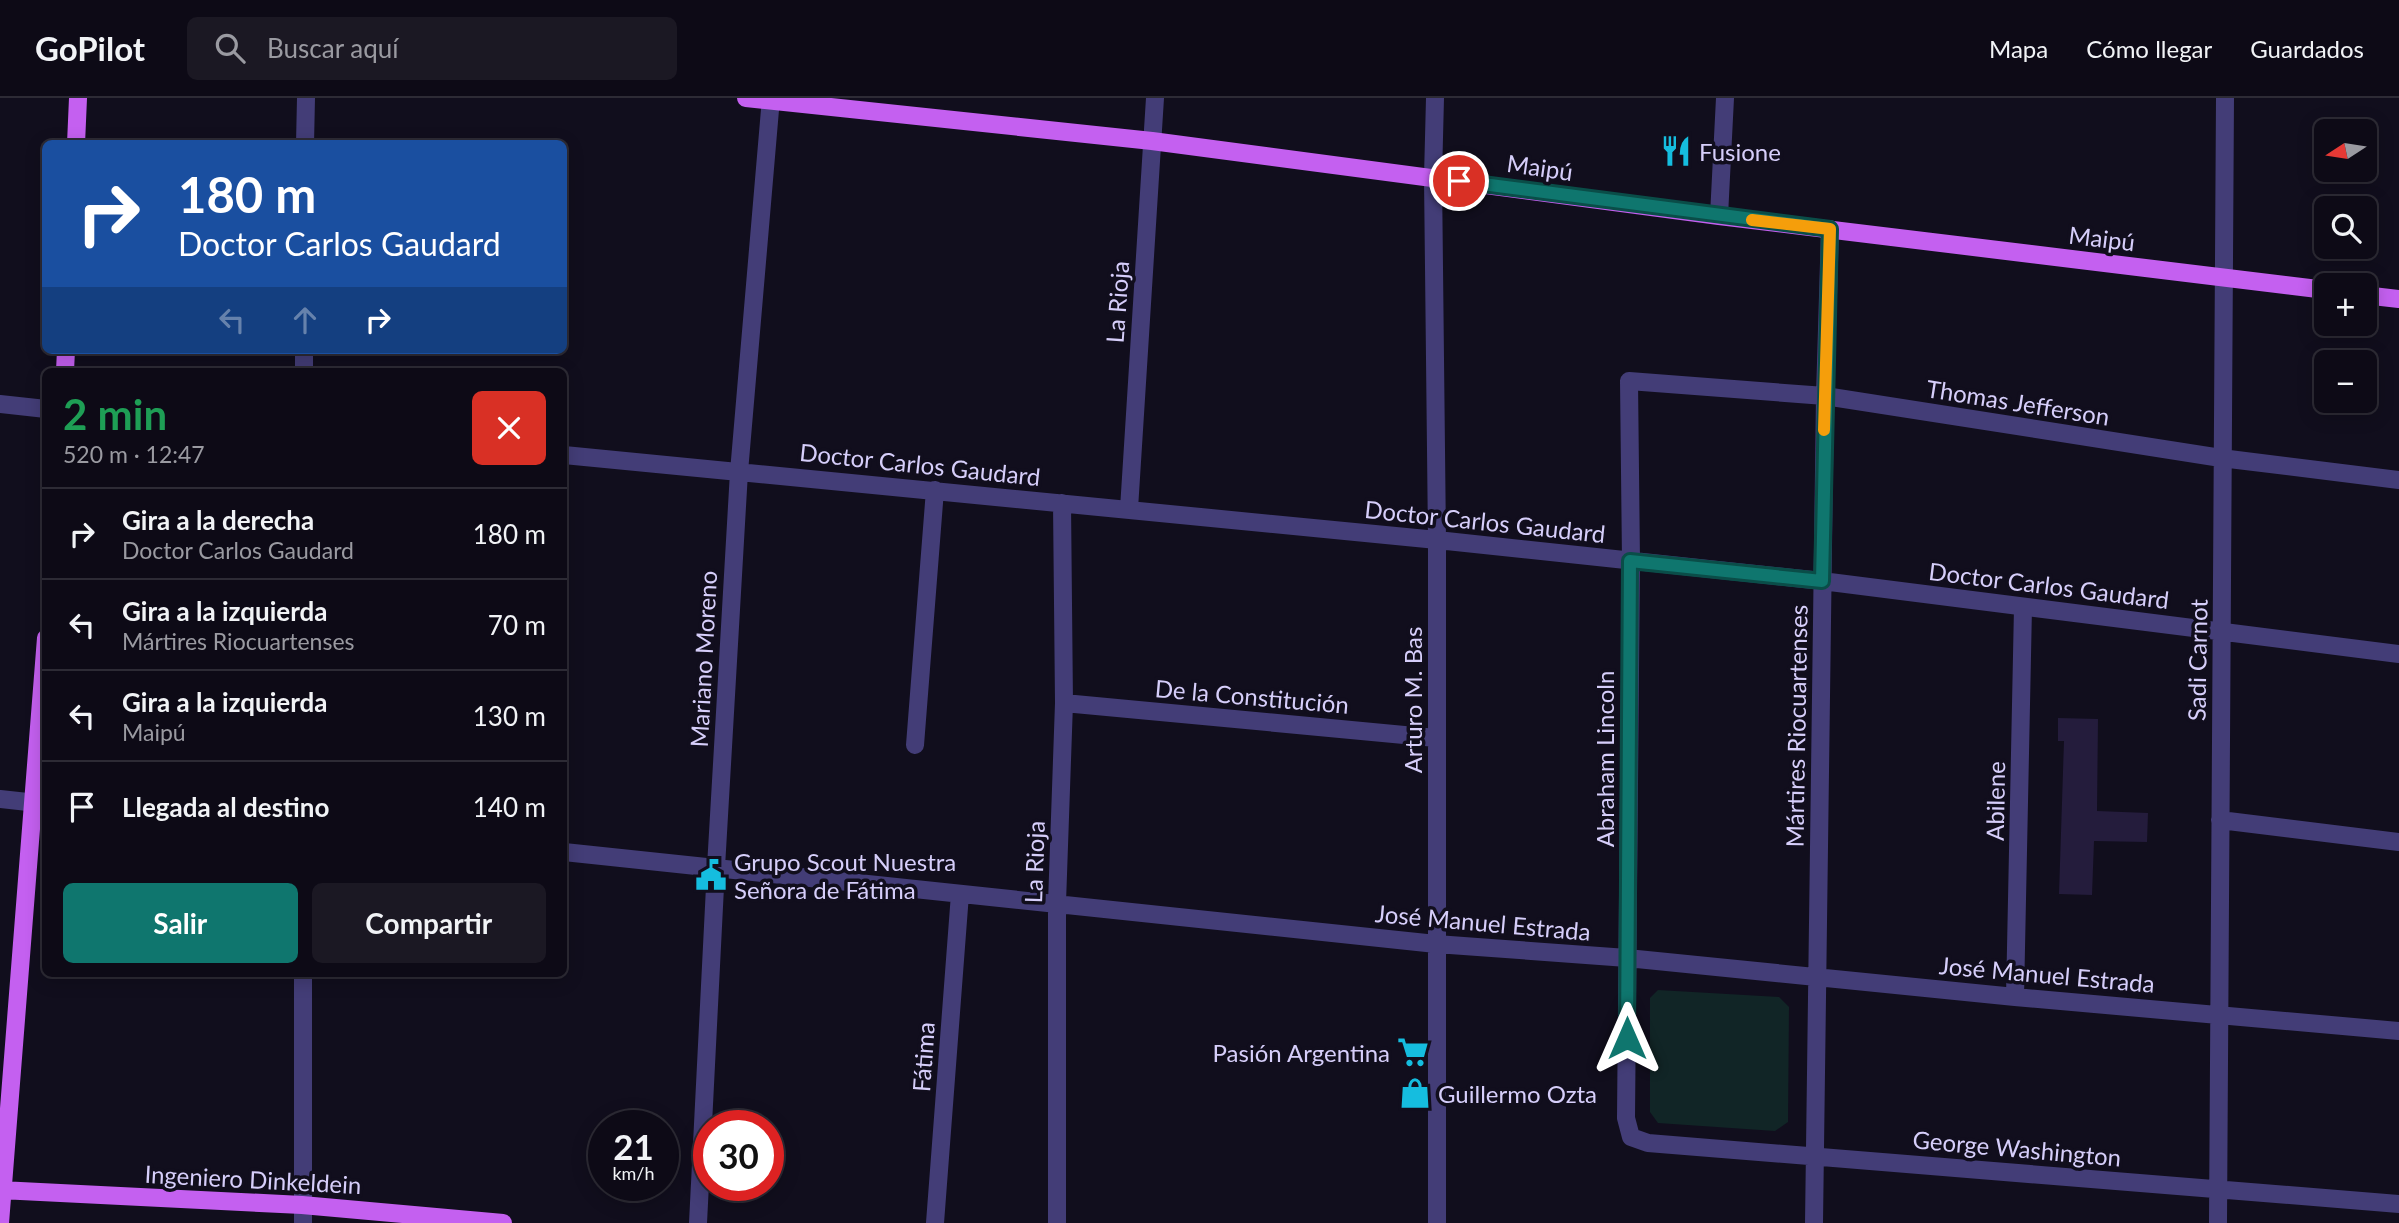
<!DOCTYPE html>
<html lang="es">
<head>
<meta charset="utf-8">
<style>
  :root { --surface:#0d0a16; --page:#1b1823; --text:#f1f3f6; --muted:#9a9aa1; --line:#2d2b35; --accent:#0f766e }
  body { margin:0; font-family:Lato,sans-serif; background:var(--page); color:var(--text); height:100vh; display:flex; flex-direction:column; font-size:26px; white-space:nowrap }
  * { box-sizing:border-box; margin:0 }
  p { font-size:23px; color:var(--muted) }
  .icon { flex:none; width:38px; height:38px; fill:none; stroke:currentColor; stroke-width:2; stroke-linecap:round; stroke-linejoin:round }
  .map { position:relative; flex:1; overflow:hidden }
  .side { position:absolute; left:42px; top:270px; width:525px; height:609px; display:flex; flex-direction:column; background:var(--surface); border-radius:10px; box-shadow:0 4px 18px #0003,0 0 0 2px var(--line) }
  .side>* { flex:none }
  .banner { position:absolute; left:42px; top:42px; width:525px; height:214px; border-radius:10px; box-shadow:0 4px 18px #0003,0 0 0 2px var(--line); background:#1a4fa0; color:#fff; overflow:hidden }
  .needle { width:46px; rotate:258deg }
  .buttons { position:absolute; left:2314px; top:21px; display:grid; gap:14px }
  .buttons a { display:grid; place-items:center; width:63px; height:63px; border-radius:10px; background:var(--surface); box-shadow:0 4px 18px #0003,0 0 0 2px var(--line); font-size:35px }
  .speed { position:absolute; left:588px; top:1012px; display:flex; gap:14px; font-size:35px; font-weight:700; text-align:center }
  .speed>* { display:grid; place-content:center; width:91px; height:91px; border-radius:50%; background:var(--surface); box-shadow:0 4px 18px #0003,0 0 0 2px var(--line); line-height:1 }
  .speed small { font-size:18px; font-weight:400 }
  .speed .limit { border:10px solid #d22; background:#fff; color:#111 }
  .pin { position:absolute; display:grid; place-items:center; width:60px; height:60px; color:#fff; margin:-30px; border:4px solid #fff; border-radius:50%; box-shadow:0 2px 7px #0007 }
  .me { position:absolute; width:77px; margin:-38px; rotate:0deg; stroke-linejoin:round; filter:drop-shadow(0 0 5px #0008) }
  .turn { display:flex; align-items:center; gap:24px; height:147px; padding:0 21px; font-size:32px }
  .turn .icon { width:91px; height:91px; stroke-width:2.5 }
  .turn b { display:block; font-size:49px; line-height:60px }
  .lanes { display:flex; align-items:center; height:66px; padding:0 21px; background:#0003; justify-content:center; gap:35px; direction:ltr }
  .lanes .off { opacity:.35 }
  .round { display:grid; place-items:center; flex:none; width:74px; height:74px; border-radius:10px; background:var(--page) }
  .summary { display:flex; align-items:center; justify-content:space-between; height:119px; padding:0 21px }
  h1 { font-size:42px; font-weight:700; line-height:52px; color:#1e9e55 }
  .action { display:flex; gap:14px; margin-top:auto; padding:14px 21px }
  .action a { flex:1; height:80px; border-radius:10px; background:var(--accent); color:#fff; font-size:28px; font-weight:700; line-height:80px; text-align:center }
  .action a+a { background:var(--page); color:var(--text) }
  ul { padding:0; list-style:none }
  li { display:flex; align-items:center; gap:21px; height:91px; padding:0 21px; border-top:2px solid var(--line) }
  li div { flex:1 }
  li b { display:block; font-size:26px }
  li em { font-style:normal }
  header { display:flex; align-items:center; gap:42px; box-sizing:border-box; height:98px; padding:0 35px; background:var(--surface); border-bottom:2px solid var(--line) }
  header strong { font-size:33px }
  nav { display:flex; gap:38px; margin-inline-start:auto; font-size:24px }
  .search { width:490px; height:63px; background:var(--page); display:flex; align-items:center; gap:18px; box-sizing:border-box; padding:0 24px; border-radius:10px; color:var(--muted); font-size:26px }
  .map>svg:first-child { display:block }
  .green { fill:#112526 }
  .building { fill:#241c3c }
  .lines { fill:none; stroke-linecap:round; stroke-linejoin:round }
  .minor { stroke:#433d77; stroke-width:18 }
  .major { stroke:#c460f0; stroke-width:18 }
  .route-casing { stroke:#0a4d48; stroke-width:18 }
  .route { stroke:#0f766e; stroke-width:12 }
  .slow { stroke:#f59e0b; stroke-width:12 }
  .labels { text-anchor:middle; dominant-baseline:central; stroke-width:7; stroke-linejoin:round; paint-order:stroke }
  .poi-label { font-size:24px; fill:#d6cefa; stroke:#110e1d; text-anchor:start }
  .street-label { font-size:24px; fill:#d6cefa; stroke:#110e1d }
</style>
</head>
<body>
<header>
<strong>GoPilot</strong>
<div class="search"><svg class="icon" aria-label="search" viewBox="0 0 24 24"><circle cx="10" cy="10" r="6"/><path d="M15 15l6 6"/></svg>Buscar aquí</div>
<nav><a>Mapa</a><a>Cómo llegar</a><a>Guardados</a></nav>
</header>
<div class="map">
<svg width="2399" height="1125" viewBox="0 0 2399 1125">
  <rect width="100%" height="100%" fill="#110e1d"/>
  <path class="green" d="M1658,892L1779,899L1789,909L1788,1024L1775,1033L1658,1025L1650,1014V900Z"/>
  <path class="building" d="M2058,620L2098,621L2097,713L2148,715L2147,744L2094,743L2092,797L2059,796L2064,643H2058Z"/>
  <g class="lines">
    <path class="minor" d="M1435,0L1433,79L1437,442V1125
      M305,46L306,0
      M1719,118L1725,0
      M304,273V252
      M0,306L46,311
      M564,357L1437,442L1822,483L2399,556
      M2399,382L2221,360L1825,298L1629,283L1631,463L1626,1020L1631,1039L1648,1045L2399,1106
      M1129,411L1155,0
      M1064,605L1436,640
      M915,647L935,392
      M0,701L46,706
      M2220,722L2399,744
      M564,754L1436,846L1627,860L2015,899L2399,933
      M2015,899L2023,509
      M303,1125V875
      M698,1125L716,769L739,374L771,0
      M935,1125L960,796
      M1057,1125V805L1064,605L1062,405
      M1814,1125L1825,298L1830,131
      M2218,1125L2225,0"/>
    <path class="major" d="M746,0L1152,43L1719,118L2326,192
      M76,46L78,0
      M2364,197L2399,201
      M65,273L66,252
      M0,1092L302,1107L503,1125
      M0,1125L46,540"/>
  </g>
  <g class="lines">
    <defs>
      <path id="route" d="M1459,83L1830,131L1822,483L1630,463L1627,940"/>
    </defs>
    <use href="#route" class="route-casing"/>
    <use href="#route" class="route"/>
    <path class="slow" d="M1752,122L1830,131L1824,332"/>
  </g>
  <defs>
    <symbol id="restaurant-bare" viewBox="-9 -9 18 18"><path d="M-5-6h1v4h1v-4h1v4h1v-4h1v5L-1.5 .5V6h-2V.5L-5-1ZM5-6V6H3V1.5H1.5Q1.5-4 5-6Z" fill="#15bddf" stroke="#110e1d" stroke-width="2.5" paint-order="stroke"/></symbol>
    <symbol id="civic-bare" viewBox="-9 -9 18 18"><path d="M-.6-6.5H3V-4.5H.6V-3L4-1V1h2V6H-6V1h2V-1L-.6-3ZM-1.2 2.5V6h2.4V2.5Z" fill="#15bddf" stroke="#110e1d" stroke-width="2.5" paint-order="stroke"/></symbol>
    <symbol id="supermarket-bare" viewBox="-9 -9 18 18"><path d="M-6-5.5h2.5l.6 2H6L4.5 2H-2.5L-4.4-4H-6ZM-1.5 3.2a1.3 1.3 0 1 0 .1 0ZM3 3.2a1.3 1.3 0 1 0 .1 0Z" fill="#15bddf" stroke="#110e1d" stroke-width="2.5" paint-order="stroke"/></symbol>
    <symbol id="shop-bare" viewBox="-9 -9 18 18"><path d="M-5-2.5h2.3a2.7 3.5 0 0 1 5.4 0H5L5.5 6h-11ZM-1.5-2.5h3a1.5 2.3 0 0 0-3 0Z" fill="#15bddf" stroke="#110e1d" stroke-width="2.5" paint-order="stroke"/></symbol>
  </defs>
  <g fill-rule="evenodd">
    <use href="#restaurant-bare" x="1654" y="31" width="44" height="44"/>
    <use href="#civic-bare" x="689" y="755" width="44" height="44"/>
    <use href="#supermarket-bare" x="1391" y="932" width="44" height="44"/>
    <use href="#shop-bare" x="1393" y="973" width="44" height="44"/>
  </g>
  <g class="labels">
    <g class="poi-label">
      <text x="1699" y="53">Fusione</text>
      <text x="734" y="763">Grupo Scout Nuestra<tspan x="734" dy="28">Señora de Fátima</tspan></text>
      <text x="1390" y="954" text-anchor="end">Pasión Argentina</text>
      <text x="1438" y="995">Guillermo Ozta</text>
    </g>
    <g class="street-label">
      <text transform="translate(1540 69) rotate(8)">Maipú</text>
      <text transform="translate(2102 140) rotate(7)">Maipú</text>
      <text transform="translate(1117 204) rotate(-86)">La Rioja</text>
      <text transform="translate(2018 304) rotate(9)">Thomas Jefferson</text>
      <text transform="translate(920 366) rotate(6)">Doctor Carlos Gaudard</text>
      <text transform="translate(1485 423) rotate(6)">Doctor Carlos Gaudard</text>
      <text transform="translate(2049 487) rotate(7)">Doctor Carlos Gaudard</text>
      <text transform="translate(703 561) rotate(-87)">Mariano Moreno</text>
      <text transform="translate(2197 562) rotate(-89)">Sadi Carnot</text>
      <text transform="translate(1252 598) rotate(5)">De la Constitución</text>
      <text transform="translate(1412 602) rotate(-90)">Arturo M. Bas</text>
      <text transform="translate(1796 628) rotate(-89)">Mártires Riocuartenses</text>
      <text transform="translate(1604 661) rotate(-90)">Abraham Lincoln</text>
      <text transform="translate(1995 703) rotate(-89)">Abilene</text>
      <text transform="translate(1034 764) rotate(-88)">La Rioja</text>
      <text transform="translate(1483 824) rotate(5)">José Manuel Estrada</text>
      <text transform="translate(2047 876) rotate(5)">José Manuel Estrada</text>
      <text transform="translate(923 959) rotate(-86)">Fátima</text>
      <text transform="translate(2017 1050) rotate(5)">George Washington</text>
      <text transform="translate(253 1081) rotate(3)">Ingeniero Dinkeldein</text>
    </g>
  </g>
</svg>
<div class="buttons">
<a><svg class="needle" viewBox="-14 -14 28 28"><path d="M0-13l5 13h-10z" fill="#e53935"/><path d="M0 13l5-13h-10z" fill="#9a9aa1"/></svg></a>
<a><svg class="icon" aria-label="search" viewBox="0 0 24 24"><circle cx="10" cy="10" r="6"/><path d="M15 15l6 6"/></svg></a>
<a>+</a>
<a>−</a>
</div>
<div class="speed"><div>21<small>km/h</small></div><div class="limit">30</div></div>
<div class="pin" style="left:1459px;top:83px;background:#d93025"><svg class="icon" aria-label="arrive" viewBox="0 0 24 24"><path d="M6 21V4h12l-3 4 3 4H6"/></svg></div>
<svg class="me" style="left:1627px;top:940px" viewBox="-20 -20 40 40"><path d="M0-17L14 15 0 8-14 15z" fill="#0f766e" stroke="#fff" stroke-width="4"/></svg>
<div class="banner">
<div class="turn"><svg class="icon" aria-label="right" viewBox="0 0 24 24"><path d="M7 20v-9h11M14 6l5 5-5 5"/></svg><div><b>180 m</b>Doctor Carlos Gaudard</div></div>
<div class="lanes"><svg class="icon off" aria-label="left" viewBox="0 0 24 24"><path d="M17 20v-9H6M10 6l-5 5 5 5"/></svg><svg class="icon off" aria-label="ahead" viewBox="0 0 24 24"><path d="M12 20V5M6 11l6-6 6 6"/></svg><svg class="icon" aria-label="right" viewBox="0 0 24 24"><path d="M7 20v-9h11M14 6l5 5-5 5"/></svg></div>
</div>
<section class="side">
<div class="summary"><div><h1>2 min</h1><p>520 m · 12:47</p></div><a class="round" style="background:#d93025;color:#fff"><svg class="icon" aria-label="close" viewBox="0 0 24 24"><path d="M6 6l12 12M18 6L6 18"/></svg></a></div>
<ul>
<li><svg class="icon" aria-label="right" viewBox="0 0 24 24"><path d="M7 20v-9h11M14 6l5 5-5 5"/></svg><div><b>Gira a la derecha</b><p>Doctor Carlos Gaudard</p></div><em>180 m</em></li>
<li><svg class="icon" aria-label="left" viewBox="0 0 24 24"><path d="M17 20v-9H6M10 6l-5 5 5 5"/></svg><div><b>Gira a la izquierda</b><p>Mártires Riocuartenses</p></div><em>70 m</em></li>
<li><svg class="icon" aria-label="left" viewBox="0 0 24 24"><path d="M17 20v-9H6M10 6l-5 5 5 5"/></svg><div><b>Gira a la izquierda</b><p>Maipú</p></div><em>130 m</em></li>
<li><svg class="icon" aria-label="arrive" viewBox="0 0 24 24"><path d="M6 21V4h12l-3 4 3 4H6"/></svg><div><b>Llegada al destino</b></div><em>140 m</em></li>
</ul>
<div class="action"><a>Salir</a><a>Compartir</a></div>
</section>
</div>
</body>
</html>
